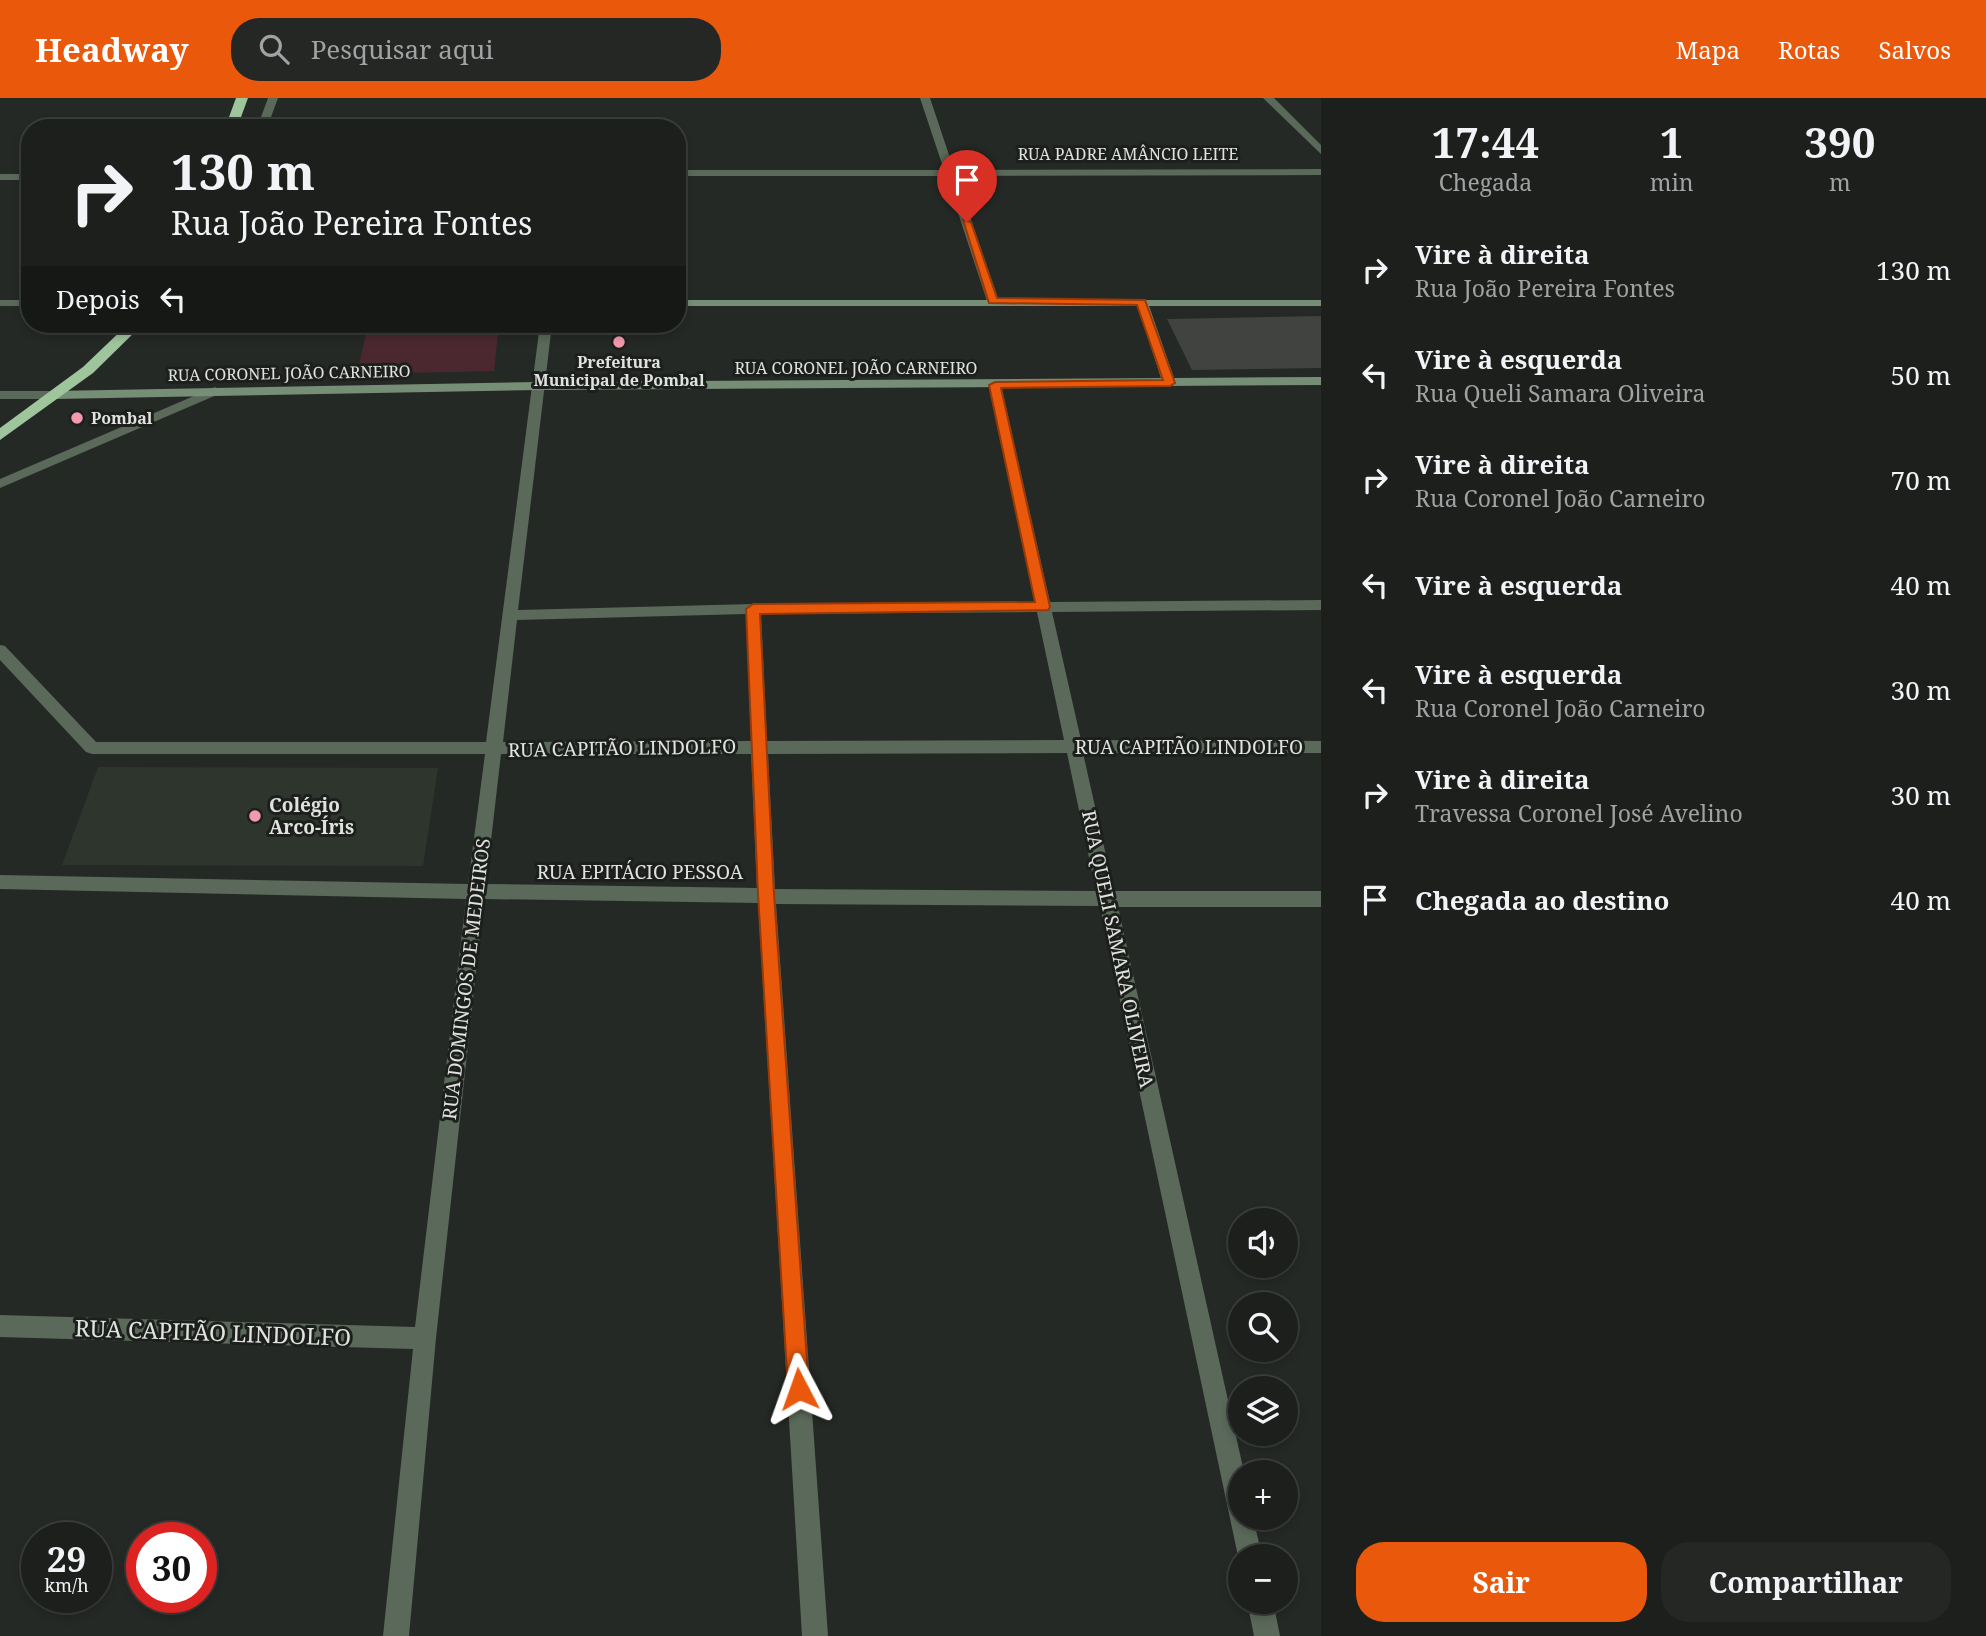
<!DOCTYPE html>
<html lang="pt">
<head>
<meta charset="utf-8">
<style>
  :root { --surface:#1c1f1c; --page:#252725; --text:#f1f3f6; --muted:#a0a2a3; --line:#3a3d3b; --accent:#ea580c }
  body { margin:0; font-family:"Noto Serif",serif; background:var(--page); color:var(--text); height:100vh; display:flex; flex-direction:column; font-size:26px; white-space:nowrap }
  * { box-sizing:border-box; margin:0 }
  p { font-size:23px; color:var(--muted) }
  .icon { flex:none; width:38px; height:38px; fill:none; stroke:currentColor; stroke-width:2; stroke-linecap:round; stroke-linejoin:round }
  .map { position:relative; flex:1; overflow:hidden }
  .drawer { display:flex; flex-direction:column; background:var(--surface); width:665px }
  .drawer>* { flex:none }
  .hud { position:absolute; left:21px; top:21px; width:665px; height:214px; border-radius:28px; box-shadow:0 4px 10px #0003,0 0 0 2px var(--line); background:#1c1f1c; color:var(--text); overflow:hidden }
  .tools { position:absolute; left:1228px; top:1110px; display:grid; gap:14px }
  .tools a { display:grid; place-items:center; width:70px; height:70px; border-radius:50%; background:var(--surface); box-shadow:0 4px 10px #0003,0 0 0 2px var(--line); font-size:35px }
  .speed { position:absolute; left:21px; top:1424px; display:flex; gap:14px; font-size:35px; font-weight:700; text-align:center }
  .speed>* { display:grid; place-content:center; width:91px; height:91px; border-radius:50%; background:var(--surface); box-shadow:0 4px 10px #0003,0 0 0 2px var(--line); line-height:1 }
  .speed small { font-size:18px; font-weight:400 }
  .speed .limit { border:10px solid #d22; background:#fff; color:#111 }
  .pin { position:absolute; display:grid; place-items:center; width:60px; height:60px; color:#fff; margin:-72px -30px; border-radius:50% 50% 50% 0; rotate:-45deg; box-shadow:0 0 7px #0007 }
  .pin .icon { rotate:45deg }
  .me { position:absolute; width:77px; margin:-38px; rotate:356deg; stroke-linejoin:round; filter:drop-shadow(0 0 5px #0008) }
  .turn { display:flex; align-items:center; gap:24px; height:147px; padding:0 35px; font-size:32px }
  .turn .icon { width:91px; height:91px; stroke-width:2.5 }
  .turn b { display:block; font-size:49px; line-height:60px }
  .then { display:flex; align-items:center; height:66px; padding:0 35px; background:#0003; gap:14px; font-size:26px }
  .eta { display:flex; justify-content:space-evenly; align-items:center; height:119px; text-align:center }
  .eta b { font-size:42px; font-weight:700; line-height:49px }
  .button { display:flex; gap:14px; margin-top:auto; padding:14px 35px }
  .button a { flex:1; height:80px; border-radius:28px; background:var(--accent); color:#fff; font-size:28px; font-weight:700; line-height:80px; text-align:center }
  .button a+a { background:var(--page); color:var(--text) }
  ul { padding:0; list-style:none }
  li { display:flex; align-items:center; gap:21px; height:105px; padding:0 35px }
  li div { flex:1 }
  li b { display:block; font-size:26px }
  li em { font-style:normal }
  header { display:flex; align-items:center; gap:42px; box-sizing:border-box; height:98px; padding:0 35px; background:var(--accent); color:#fff }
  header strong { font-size:33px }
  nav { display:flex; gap:38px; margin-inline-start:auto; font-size:24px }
  .search { width:490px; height:63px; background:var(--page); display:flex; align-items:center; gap:18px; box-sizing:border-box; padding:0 24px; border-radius:28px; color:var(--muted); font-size:26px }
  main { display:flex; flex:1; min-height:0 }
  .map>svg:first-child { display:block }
  .built { fill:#2d352d }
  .green { fill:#4b2830 }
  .building { fill:#40433f }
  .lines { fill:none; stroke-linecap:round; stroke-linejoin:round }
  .street { fill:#5a6959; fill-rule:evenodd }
  .secondary { fill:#768e75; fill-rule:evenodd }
  .highway { fill:#9fc59d; fill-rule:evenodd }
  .route { fill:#ea580c; stroke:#983908; stroke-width:2 }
  .poi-dot { fill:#f29aad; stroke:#1c1f1c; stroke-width:2.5 }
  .labels { text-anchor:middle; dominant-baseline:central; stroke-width:6; stroke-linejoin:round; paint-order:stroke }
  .far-street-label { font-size:16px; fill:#e0e2e0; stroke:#1c1f1c }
  .far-poi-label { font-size:16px; font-weight:bold; fill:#e0e2e0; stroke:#1c1f1c }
  .street-label { font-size:19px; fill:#e0e2e0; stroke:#1c1f1c }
  .poi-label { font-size:19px; font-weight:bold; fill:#e0e2e0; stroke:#1c1f1c; text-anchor:start }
  .near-street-label { font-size:23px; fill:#e0e2e0; stroke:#1c1f1c }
</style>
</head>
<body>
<header>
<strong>Headway</strong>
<div class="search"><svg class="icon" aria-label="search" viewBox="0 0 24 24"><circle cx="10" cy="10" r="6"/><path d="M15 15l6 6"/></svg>Pesquisar aqui</div>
<nav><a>Mapa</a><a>Rotas</a><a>Salvos</a></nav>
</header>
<main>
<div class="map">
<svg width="1321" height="1538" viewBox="0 0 1321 1538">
  <rect width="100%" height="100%" fill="#252925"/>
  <path class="built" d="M98,669L438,670L423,768L62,767Z"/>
  <path class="green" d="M368,226H499L494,273L357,276Z"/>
  <path class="building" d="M1321,218V270L1192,272L1167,221Z"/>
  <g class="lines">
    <path class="street" d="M268,0H278L267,30H257Z
      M920,0H930L954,72L1321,71V77L956,78L999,203L993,206L987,203L946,78H677V72H944Z
      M1263,0H1274L1321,47V56Z
      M0,76H30V82H0Z
      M0,202H30V208H0Z
      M540,226H552L518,512L753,506L1035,504L989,287L995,283L1001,287L1050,504L1321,502V512L1052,514L1081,642L1321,643V655H1083L1114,793H1321V809H1118L1244,1374H1241V1419H1253L1262,1458H1241V1466L1238,1458L1100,808L776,806L828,1538H802L758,805L484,801L436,1240L409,1538H383L413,1251L0,1239V1217L415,1229L466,801L0,791V777L468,786L485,656H92L86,654L0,562V547L5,548L96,644H486ZM1037,514L1064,642L767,643L761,516ZM746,516L751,643L503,644L517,522ZM1067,655L1096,793L775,791L768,656ZM501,656H751L757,790L486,786Z
      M215,289L221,293L219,296L0,390V381Z
      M0,293H55L61,297L55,301H0Z
      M1247,1503H1273L1280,1538H1254Z"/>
    <path class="secondary" d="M677,202H1321V208H1149L1174,280L1321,279V287L538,292L55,301L49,297L55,293L538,284L1161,280L1138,208H677Z"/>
    <path class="highway" d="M236,0H248L237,30H225Z
      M128,226H143L93,275L0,342V330L83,269Z"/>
  </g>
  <path class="route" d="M963,122L971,124L997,200L1145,202L1175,285L1170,288L1001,290L1050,509L1048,512L760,516L774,796L809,1291L806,1298L799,1301L791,1298L788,1291L758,796L746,511L753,506L1035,504L989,287L995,284L1163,282L1137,207L989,205Z"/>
  <g class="poi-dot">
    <circle cx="619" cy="244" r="7"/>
    <circle cx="77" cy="320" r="7"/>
    <circle cx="255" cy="718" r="7"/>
  </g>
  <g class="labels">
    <g class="far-street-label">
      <text x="1128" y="56">RUA PADRE AMÂNCIO LEITE</text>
      <text x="856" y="270">RUA CORONEL JOÃO CARNEIRO</text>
      <text transform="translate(289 275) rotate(-1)">RUA CORONEL JOÃO CARNEIRO</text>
    </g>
    <g class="far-poi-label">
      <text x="619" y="264">Prefeitura<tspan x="619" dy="18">Municipal de Pombal</tspan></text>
      <text x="91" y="320" text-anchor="start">Pombal</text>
    </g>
    <g class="street-label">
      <text x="1189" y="649">RUA CAPITÃO LINDOLFO</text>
      <text transform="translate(622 650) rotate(-1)">RUA CAPITÃO LINDOLFO</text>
      <text x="640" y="774">RUA EPITÁCIO PESSOA</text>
      <text transform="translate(1118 851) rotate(78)">RUA QUELI SAMARA OLIVEIRA</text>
      <text transform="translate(466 881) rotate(-83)">RUA DOMINGOS DE MEDEIROS</text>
    </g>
    <g class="poi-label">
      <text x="269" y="707">Colégio<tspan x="269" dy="22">Arco-Íris</tspan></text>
    </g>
    <g class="near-street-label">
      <text transform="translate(213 1234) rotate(2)">RUA CAPITÃO LINDOLFO</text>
    </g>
  </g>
</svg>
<div class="tools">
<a><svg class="icon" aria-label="sound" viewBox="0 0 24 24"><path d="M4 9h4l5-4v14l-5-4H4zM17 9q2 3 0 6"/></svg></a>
<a><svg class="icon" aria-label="search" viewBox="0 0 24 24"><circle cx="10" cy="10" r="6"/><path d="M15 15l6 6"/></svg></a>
<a><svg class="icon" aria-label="layers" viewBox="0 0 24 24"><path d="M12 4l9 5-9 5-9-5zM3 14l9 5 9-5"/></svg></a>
<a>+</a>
<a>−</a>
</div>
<div class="speed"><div>29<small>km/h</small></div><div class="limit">30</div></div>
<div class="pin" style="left:967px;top:124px;background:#d93025"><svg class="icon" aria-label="arrive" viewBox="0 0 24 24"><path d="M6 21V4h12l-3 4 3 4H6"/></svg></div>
<svg class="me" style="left:799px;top:1291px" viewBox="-20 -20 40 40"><path d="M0-17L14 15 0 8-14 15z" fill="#ea580c" stroke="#fff" stroke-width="4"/></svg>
<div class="hud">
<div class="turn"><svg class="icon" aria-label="right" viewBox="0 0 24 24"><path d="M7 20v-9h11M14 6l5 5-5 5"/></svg><div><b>130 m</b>Rua João Pereira Fontes</div></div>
<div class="then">Depois<svg class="icon" aria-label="left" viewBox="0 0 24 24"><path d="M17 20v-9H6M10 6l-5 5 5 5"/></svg></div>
</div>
</div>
<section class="drawer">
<div class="eta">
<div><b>17:44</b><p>Chegada</p></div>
<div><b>1</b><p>min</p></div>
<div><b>390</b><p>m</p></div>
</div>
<ul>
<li><svg class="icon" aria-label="right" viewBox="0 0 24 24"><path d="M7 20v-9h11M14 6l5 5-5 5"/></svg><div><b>Vire à direita</b><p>Rua João Pereira Fontes</p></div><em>130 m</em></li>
<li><svg class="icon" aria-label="left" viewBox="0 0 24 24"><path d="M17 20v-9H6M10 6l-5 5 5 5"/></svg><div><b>Vire à esquerda</b><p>Rua Queli Samara Oliveira</p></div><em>50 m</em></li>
<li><svg class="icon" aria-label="right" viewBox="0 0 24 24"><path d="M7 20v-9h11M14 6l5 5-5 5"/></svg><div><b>Vire à direita</b><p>Rua Coronel João Carneiro</p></div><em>70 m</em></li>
<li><svg class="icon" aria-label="left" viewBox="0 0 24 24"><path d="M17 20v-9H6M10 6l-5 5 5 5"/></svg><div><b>Vire à esquerda</b></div><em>40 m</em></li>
<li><svg class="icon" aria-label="left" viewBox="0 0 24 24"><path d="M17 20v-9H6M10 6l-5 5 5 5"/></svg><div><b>Vire à esquerda</b><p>Rua Coronel João Carneiro</p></div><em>30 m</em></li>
<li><svg class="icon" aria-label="right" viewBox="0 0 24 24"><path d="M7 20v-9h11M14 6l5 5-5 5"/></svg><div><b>Vire à direita</b><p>Travessa Coronel José Avelino</p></div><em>30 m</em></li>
<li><svg class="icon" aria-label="arrive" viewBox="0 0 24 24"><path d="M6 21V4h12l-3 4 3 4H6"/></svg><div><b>Chegada ao destino</b></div><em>40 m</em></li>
</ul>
<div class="button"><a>Sair</a><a>Compartilhar</a></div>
</section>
</main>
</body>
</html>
